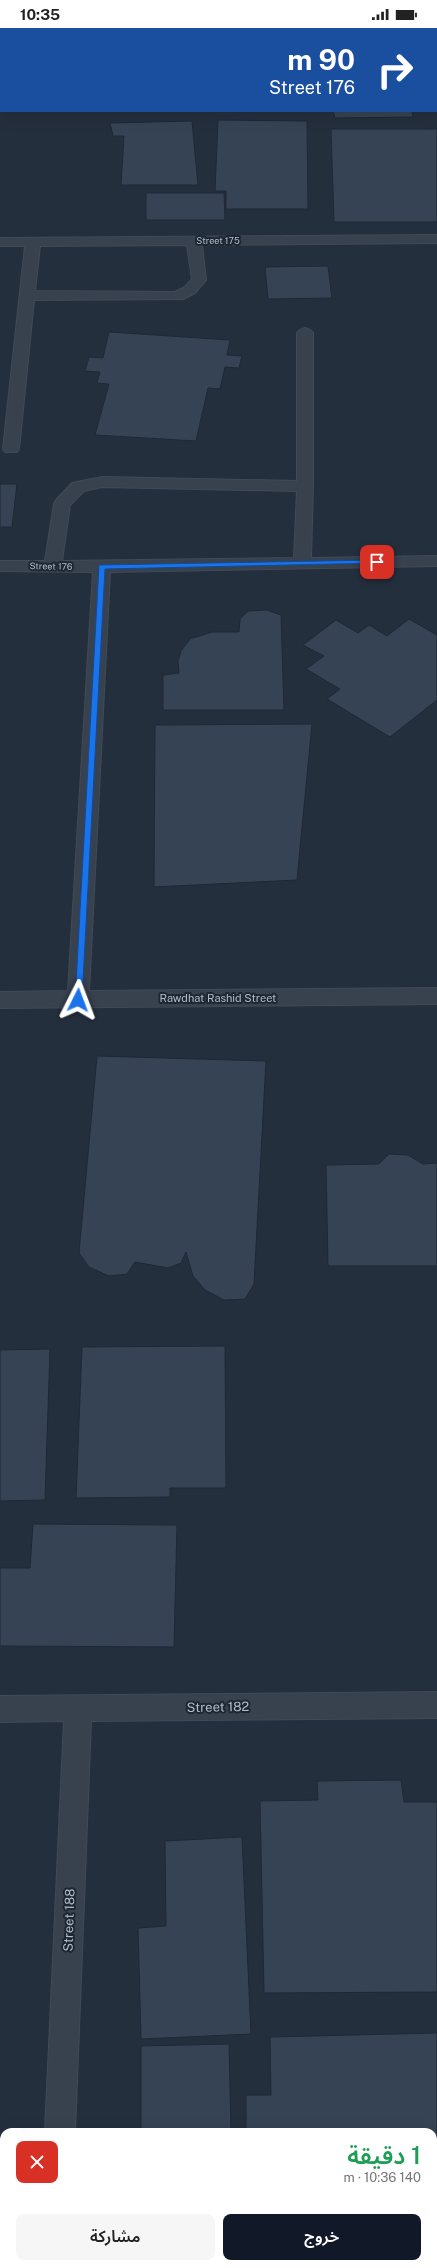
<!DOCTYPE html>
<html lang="ar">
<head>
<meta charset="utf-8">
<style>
  :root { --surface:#fff; --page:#f6f6f6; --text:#222; --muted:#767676; --accent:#111827 }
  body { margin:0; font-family:"Public Sans","Noto Sans Arabic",sans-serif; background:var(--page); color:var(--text); direction:rtl; height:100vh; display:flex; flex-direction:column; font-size:15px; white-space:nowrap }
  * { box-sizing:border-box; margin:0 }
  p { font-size:13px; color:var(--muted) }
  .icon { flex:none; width:22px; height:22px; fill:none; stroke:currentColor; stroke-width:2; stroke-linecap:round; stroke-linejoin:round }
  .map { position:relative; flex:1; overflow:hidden; direction:ltr }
  .details { position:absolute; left:0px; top:2100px; width:437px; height:140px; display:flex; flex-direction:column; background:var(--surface); border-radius:12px 12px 0 0; box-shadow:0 4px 16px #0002; direction:rtl }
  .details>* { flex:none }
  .top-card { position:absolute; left:0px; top:0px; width:437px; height:84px; box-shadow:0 4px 16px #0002; direction:rtl; background:#1a4fa0; color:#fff; overflow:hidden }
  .pin { position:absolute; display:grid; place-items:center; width:34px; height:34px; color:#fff; margin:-17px; border-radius:8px; box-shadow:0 2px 6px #0006 }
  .me { position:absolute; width:44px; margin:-22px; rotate:3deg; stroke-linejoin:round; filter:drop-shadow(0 0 3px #0008) }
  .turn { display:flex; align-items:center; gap:14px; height:84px; padding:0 16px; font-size:18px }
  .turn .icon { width:52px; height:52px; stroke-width:2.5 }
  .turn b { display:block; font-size:28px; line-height:34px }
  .round { display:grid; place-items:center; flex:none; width:42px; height:42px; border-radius:8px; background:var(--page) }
  .head { display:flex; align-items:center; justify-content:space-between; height:68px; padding:0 16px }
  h1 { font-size:24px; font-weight:600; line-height:30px; color:#1e9e55 }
  .primary-button { display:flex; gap:8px; margin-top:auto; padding:8px 16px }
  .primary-button a { flex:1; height:46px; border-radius:8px; background:var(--accent); color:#fff; font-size:16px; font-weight:600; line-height:46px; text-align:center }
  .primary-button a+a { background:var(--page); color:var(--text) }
  .status { display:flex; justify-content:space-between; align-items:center; height:28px; padding:0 20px; background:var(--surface); direction:ltr }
  .status svg { height:11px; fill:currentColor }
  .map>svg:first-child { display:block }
  .building { fill:#364354; stroke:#1f2835 }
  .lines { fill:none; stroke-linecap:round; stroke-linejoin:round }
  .minor-casing { stroke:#414a57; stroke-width:2 }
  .minor { fill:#38414e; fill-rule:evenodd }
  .route { fill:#1a73e8; stroke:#114b97 }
  .labels { text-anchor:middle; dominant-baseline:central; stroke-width:4; stroke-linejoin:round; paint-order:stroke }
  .far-street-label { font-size:9px; fill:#b4bcc9; stroke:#1d2633 }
  .street-label { font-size:11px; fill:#b4bcc9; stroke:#1d2633 }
  .near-street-label { font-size:13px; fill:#b4bcc9; stroke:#1d2633 }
</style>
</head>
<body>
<div class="status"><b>10:35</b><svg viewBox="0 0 49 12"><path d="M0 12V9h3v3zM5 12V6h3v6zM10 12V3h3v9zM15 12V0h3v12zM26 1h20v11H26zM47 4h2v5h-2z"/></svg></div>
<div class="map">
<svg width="437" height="2240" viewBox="0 0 437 2240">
  <rect width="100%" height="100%" fill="#242f3e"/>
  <path class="building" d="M333,83H412L413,89L335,90Z
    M218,92L307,93L308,181H226V163H215Z
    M192,93L198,157H121L124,108H113L110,95Z
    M331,101H437V194H334Z
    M146,165H224L225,192H146Z
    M328,238L332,270L268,271L265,239Z
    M109,304L230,312L227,327L242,328L239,340L225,339L220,361L208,360L196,413L95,407L109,356L97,355L100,344L85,343L89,329L103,330Z
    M0,456H17L12,499H0Z
    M266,582L281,587L284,682H163V647L179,645L178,633L181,623L190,611L212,604H239L240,591L248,583Z
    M409,591L437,607V672L390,709L327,671L340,661L306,641L324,628L303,617L336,592L358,605L369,597L387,608Z
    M312,696L297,852L154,859L155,697Z
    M97,1028L266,1033L254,1256L245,1271L224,1272L205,1262L193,1248L186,1224L181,1235L168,1240L135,1234L127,1246L109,1248L89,1239L79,1225Z
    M389,1126L408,1127L423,1136L437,1135V1238H328L326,1137L379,1136Z
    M225,1318L226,1460H170V1469L76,1470L82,1319Z
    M50,1321L45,1472L0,1473V1322Z
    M33,1496L177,1497L174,1619L0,1618V1540H30Z
    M401,1752L404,1774H437V1964L264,1965L260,1773L318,1772L317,1753Z
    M242,1809L251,2006L141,2011L138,1900L166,1898L165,1813Z
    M437,2005V2236H433V2104H246V2067H271L270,2009Z
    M229,2016L231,2104H141V2018Z
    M140,2236H271V2240H140Z
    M278,2236H428L278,2239Z"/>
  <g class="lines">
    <defs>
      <path id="minor" d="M437,207V215L202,217L206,252L195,265L183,271L34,272L19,421L17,424H5L3,421L25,218H0V210ZM187,217L192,251L185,259L175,264L35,263L40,218Z
        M305,300L310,302L313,305V458L311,530L437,528V538L110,544L89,963L437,960V976L0,980V964L68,963L93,544L0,543V533H45L54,476L56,472L72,455L102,449L297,453V305L300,302ZM102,459L297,463L294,530L62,533L70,477L84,463Z
        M437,1664V1690L91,1693L75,2104H45L64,1693L0,1694V1668Z
        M39,2236H71V2240H39Z"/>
    </defs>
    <use href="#minor" class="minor-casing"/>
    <use href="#minor" class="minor"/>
  </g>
  <path class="route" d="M377,532H380V535L105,541L82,972L78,975L75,974L99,537Z"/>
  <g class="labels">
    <g class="far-street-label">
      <text x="218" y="212">Street 175</text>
      <text transform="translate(51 538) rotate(1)">Street 176</text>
    </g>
    <g class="street-label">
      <text x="218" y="970">Rawdhat Rashid Street</text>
    </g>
    <g class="near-street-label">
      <text transform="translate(218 1679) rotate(-1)">Street 182</text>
      <text transform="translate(69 1892) rotate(-88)">Street 188</text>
    </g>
  </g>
</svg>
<div class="pin" style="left:377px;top:534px;background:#d93025"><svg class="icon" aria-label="arrive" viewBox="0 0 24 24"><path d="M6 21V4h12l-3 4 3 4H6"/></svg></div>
<svg class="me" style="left:78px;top:972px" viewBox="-20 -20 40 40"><path d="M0-17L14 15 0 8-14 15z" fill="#1a73e8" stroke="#fff" stroke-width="4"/></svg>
<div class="top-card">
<div class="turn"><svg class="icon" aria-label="right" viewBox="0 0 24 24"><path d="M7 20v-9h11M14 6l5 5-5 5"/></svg><div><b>90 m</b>Street 176</div></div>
</div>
<section class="details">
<div class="head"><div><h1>1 دقيقة</h1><p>140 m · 10:36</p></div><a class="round" style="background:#d93025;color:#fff"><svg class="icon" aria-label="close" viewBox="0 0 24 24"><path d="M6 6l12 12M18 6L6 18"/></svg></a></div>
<div class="primary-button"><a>خروج</a><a>مشاركة</a></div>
</section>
</div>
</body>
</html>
